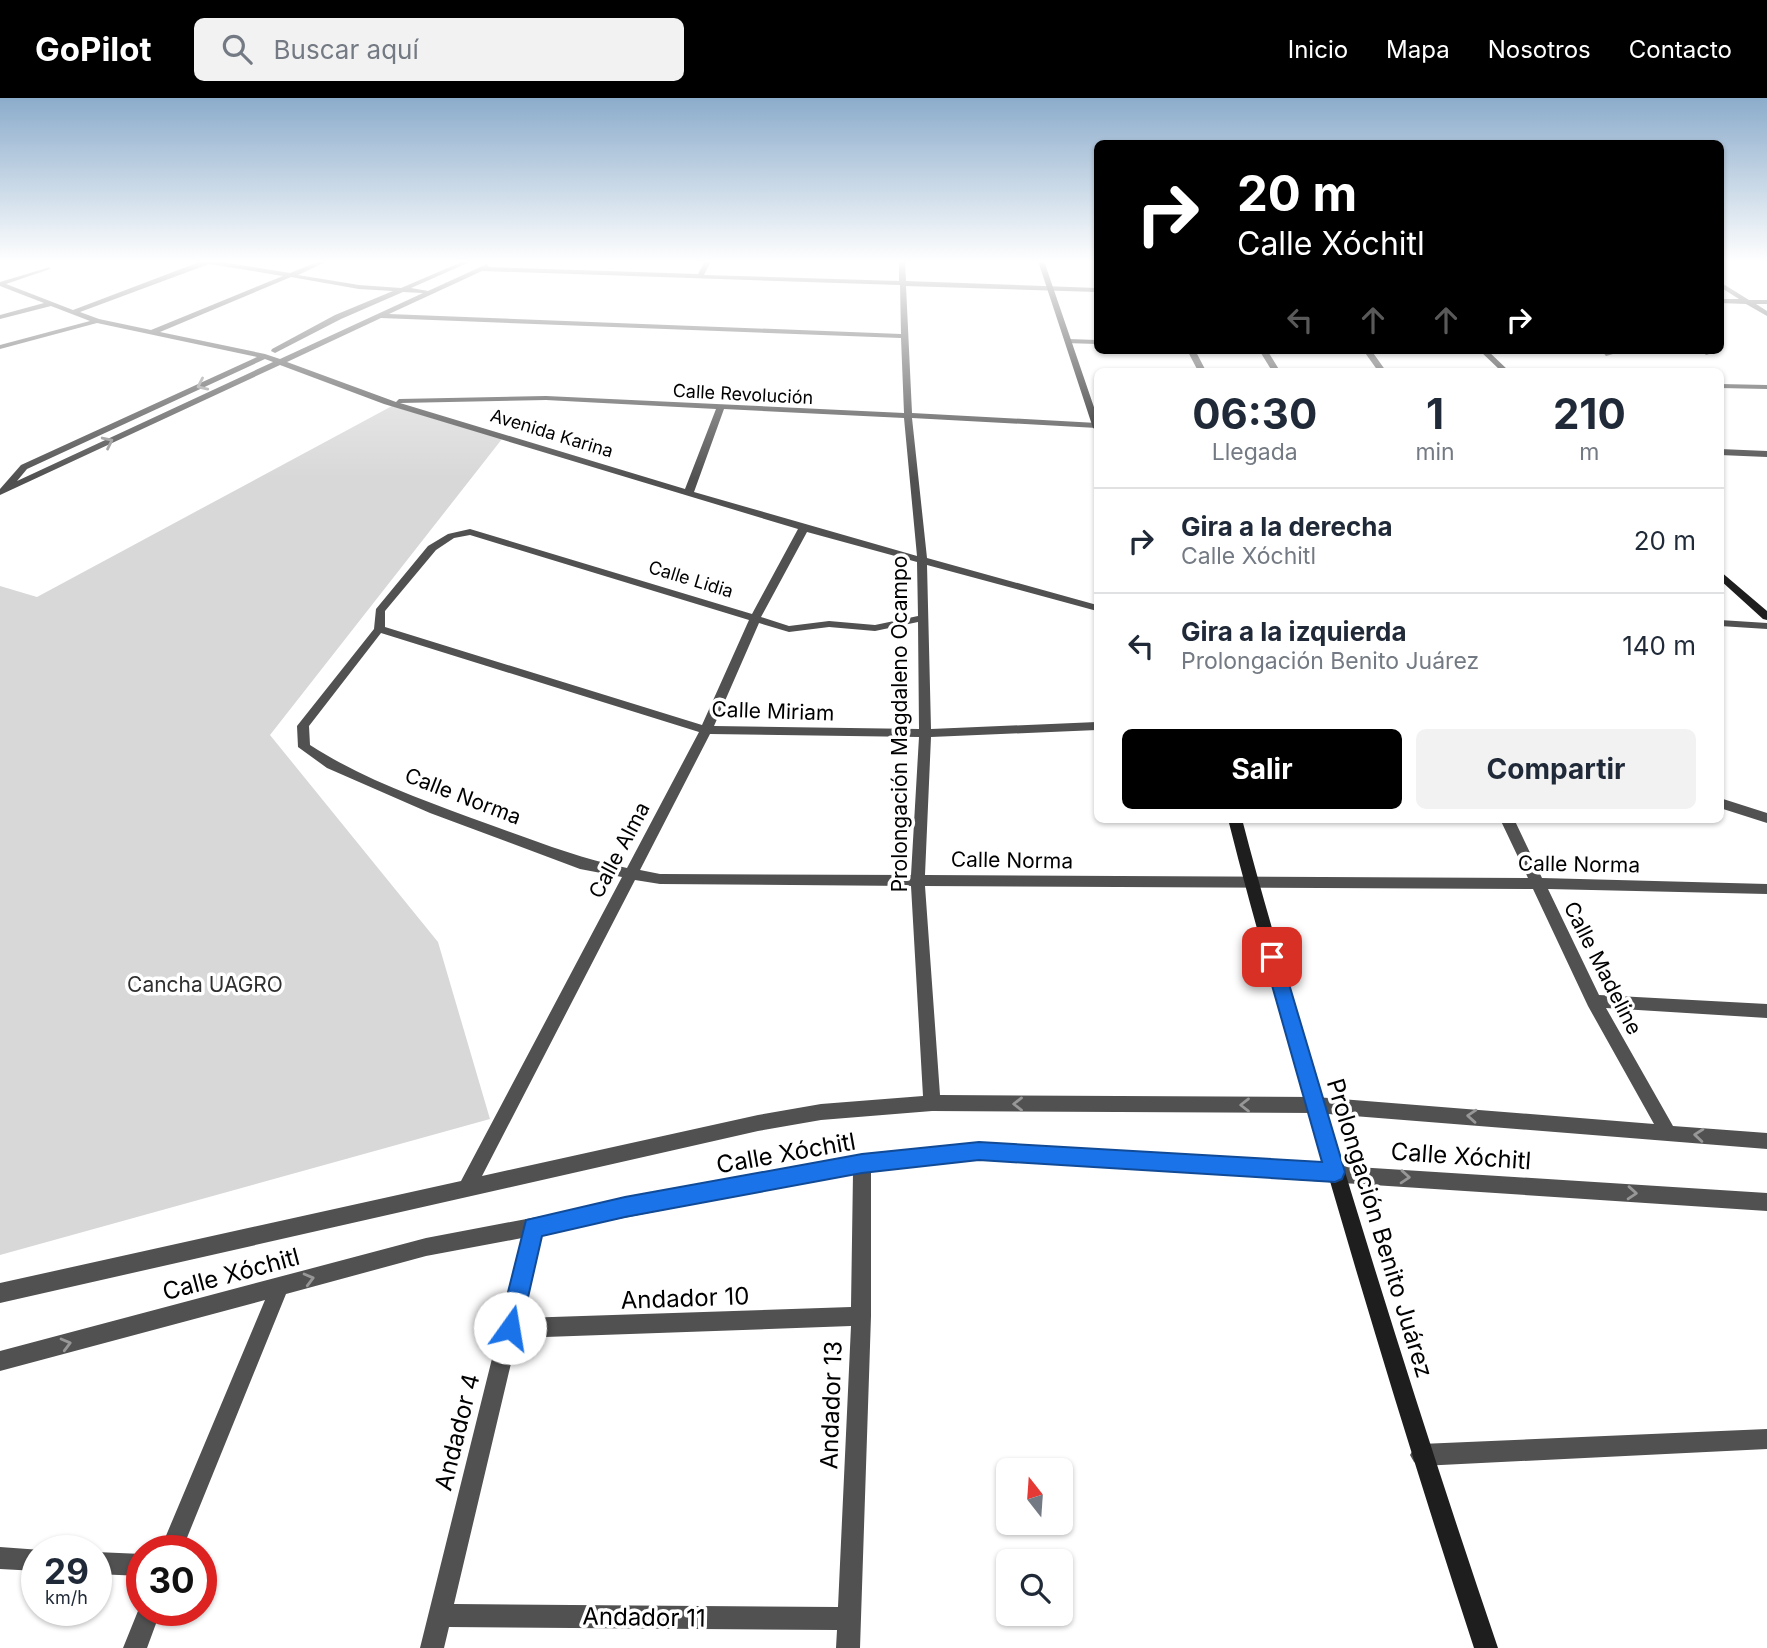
<!DOCTYPE html>
<html lang="es">
<head>
<meta charset="utf-8">
<style>
  :root { --surface:#fff; --page:#f2f2f3; --text:#1f2937; --muted:#747a83; --line:#e0e1e3; --accent:#000 }
  body { margin:0; font-family:Inter,sans-serif; background:var(--page); color:var(--text); height:100vh; display:flex; flex-direction:column; font-size:26px; white-space:nowrap }
  * { box-sizing:border-box; margin:0 }
  p { font-size:23px; color:var(--muted) }
  .icon { flex:none; width:38px; height:38px; fill:none; stroke:currentColor; stroke-width:2; stroke-linecap:round; stroke-linejoin:round }
  .map { position:relative; flex:1; overflow:hidden }
  .drawer { position:absolute; left:1094px; top:270px; width:630px; height:455px; display:flex; flex-direction:column; background:var(--surface); border-radius:10px; box-shadow:0 2px 5px #0004 }
  .drawer>* { flex:none }
  .guide { position:absolute; left:1094px; top:42px; width:630px; height:214px; border-radius:10px; box-shadow:0 2px 5px #0004; background:#000; color:#fff; overflow:hidden }
  .needle { width:46px; rotate:343deg }
  .fabs { position:absolute; left:996px; top:1360px; display:grid; gap:14px }
  .fabs a { display:grid; place-items:center; width:77px; height:77px; border-radius:10px; background:var(--surface); box-shadow:0 2px 5px #0004; font-size:35px }
  .speed { position:absolute; left:21px; top:1437px; display:flex; gap:14px; font-size:35px; font-weight:700; text-align:center }
  .speed>* { display:grid; place-content:center; width:91px; height:91px; border-radius:50%; background:var(--surface); box-shadow:0 2px 5px #0004; line-height:1 }
  .speed small { font-size:18px; font-weight:400 }
  .speed .limit { border:10px solid #d22; background:#fff; color:#111 }
  .pin { position:absolute; display:grid; place-items:center; width:60px; height:60px; color:#fff; margin:-30px; border-radius:14px; box-shadow:0 4px 10px #0006 }
  .me { position:absolute; width:77px; margin:-38px; rotate:13deg; stroke-linejoin:round; filter:drop-shadow(0 0 5px #0008) }
  .turn { display:flex; align-items:center; gap:24px; height:147px; padding:0 28px; font-size:32px }
  .turn .icon { width:91px; height:91px; stroke-width:2.5 }
  .turn b { display:block; font-size:49px; line-height:60px }
  .lanes { display:flex; align-items:center; height:66px; padding:0 28px; background:#0003; justify-content:center; gap:35px; direction:ltr }
  .lanes .off { opacity:.35 }
  .eta { display:flex; justify-content:space-evenly; align-items:center; height:119px; text-align:center }
  .eta b { font-size:42px; font-weight:700; line-height:49px }
  .action { display:flex; gap:14px; margin-top:auto; padding:14px 28px }
  .action a { flex:1; height:80px; border-radius:10px; background:var(--accent); color:#fff; font-size:28px; font-weight:700; line-height:80px; text-align:center }
  .action a+a { background:var(--page); color:var(--text) }
  ul { padding:0; list-style:none }
  li { display:flex; align-items:center; gap:21px; height:105px; padding:0 28px; border-top:2px solid var(--line) }
  li div { flex:1 }
  li b { display:block; font-size:26px }
  li em { font-style:normal }
  header { display:flex; align-items:center; gap:42px; box-sizing:border-box; height:98px; padding:0 35px; background:var(--accent); color:#fff }
  header strong { font-size:33px }
  nav { display:flex; gap:38px; margin-inline-start:auto; font-size:24px }
  .search { width:490px; height:63px; background:var(--page); display:flex; align-items:center; gap:18px; box-sizing:border-box; padding:0 24px; border-radius:10px; color:var(--muted); font-size:26px }
  .map>svg:first-child { display:block }
  .green { fill:#d8d8d8 }
  .lines { fill:none; stroke-linecap:round; stroke-linejoin:round }
  .street { fill:#515151; fill-rule:evenodd }
  .secondary { fill:#1e1e1e; fill-rule:evenodd }
  .oneway { stroke:#979797 }
  .route { fill:#1a73e8; stroke:#114b97; stroke-width:2 }
  .labels { text-anchor:middle; dominant-baseline:central; stroke-width:7; stroke-linejoin:round; paint-order:stroke }
  .far-street-label { font-size:18px; fill:#000; stroke:#fff }
  .street-label { font-size:21px; fill:#000; stroke:#fff }
  .park-label { font-size:21px; fill:#2f2f2f; stroke:#fff }
  .near-street-label { font-size:24px; fill:#000; stroke:#fff }
</style>
</head>
<body>
<header>
<strong>GoPilot</strong>
<div class="search"><svg class="icon" aria-label="search" viewBox="0 0 24 24"><circle cx="10" cy="10" r="6"/><path d="M15 15l6 6"/></svg>Buscar aquí</div>
<nav><a>Inicio</a><a>Mapa</a><a>Nosotros</a><a>Contacto</a></nav>
</header>
<div class="map">
<svg width="1767" height="1550" viewBox="0 0 1767 1550">
  <rect width="100%" height="100%" fill="#fff"/>
  <path class="green" d="M392,308L502,341L270,637L438,844L490,1021L0,1157V488L37,499Z"/>
  <g class="lines">
    <path class="street" d="M202,163H215L290,175L320,163H328L298,177L359,187L401,190L464,163H472L411,190L428,193L487,166L489,169L698,176L705,163H711L704,177L899,183V163H905L906,183L1097,190V194L906,188L912,315L1097,325V330L912,320L927,460L1097,507V513L927,467L931,631L1097,624V632L931,639L925,777L1528,780L1500,721H1514L1542,780L1767,786V796L1548,791L1599,897L1767,906V920L1606,910L1673,1028L1767,1035V1051L1316,1015L932,1013L821,1022L758,1033L0,1205V1185L461,1083L622,779L580,771L430,715L327,670L298,649L297,628L374,531L376,511L428,448L448,436L470,431L752,516L798,431L384,306L280,267L0,397V391L21,367L257,259L97,225L0,251V247L90,223L51,208L0,221V217L44,205L0,188V184L50,169V171L6,186L73,212ZM209,166L283,178L151,232L99,221L80,214ZM482,173L900,187L901,236L389,216ZM291,179L359,191L393,193L335,217L272,251L271,253L275,255L341,221L403,194L423,195L280,261L265,256L160,234ZM381,220L901,240L904,315L546,298L399,301L396,304L287,264ZM265,261L273,264L17,383L27,371ZM546,302L716,311L685,391L400,305ZM724,311L904,320L917,458L694,394ZM807,434L917,464L918,518L875,527L829,523L789,528L761,519ZM470,437L749,522L702,627L385,529V513L436,452L454,440ZM918,524L919,631L714,628L759,525L789,534L829,529L875,533ZM381,535L699,634L627,770C578,760 535,743 488,726C428,704 364,682 310,647L309,628ZM710,636L919,639L911,777L660,776L640,772ZM635,782L660,786L911,788L923,998L821,1006L758,1017L482,1078ZM925,788L1533,791L1588,908L1654,1026L1316,999L940,997Z
      M1720,184L1749,202H1767V206H1756L1767,213V218L1746,206L1720,205V201H1739L1720,189Z
      M1068,241L1097,242V246L1065,245V241Z
      M1187,252H1195L1206,273H1198Z
      M1259,252H1267L1280,273H1272Z
      M1363,252H1371L1386,273H1378Z
      M1601,252H1609L1613,256L1606,258Z
      M1701,252H1710L1713,255L1706,257Z
      M1720,286L1767,287V291L1720,290Z
      M1720,351L1767,353V359L1720,357Z
      M1720,522L1767,525V531L1720,528Z
      M1720,700L1767,715V725L1720,710Z
      M979,1045L1767,1095V1113L979,1061L871,1072V1218L860,1550H836L837,1532L449,1529L444,1550H420L522,1140L426,1158L286,1196L182,1452H160L265,1202L0,1273V1253L426,1140L862,1057ZM853,1075L851,1209L522,1220L542,1136ZM851,1228L838,1509L454,1506L517,1240Z
      M1767,1331V1351L1421,1368L1414,1364L1410,1357L1414,1350L1421,1346Z
      M0,1449L41,1452H37V1473L0,1471Z
      M96,1454L142,1456V1478L96,1476Z
      M142,1503V1512H161L147,1550H123Z"/>
    <path class="secondary" d="M1038,163H1044L1097,318V332L1093,330Z
      M1479,252H1487L1509,273H1501Z
      M1720,473L1767,513V522L1763,521L1720,482Z
      M1228,721H1242C1267,818 1297,914 1326,1011C1380,1191 1437,1371 1498,1550H1474C1415,1370 1360,1189 1308,1007C1280,912 1252,817 1228,721Z"/>
  </g>
  <defs><path id="oneway-chevron" d="M-2-3.5L2.5 0L-2 3.5" fill="none" stroke-width="1.6" stroke-linecap="round" stroke-linejoin="round" transform="scale(1.75)"/></defs>
  <g class="oneway">
    <use href="#oneway-chevron" transform="translate(202 287) rotate(155)"/>
    <use href="#oneway-chevron" transform="translate(108 344) rotate(-26)"/>
    <use href="#oneway-chevron" transform="translate(1018 1006) rotate(-180)"/>
    <use href="#oneway-chevron" transform="translate(1245 1007) rotate(-180)"/>
    <use href="#oneway-chevron" transform="translate(1472 1018) rotate(-176)"/>
    <use href="#oneway-chevron" transform="translate(1699 1037) rotate(-175)"/>
    <use href="#oneway-chevron" transform="translate(1405 1079) rotate(4)"/>
    <use href="#oneway-chevron" transform="translate(1632 1095) rotate(4)"/>
    <use href="#oneway-chevron" transform="translate(309 1181) rotate(-15)"/>
    <use href="#oneway-chevron" transform="translate(66 1246) rotate(-15)"/>
  </g>
  <linearGradient id="sky" x2="0" y2="1"><stop stop-color="#8baccb"/><stop offset="0.43" stop-color="#fff"/><stop offset="1" stop-color="#fff" stop-opacity="0"/></linearGradient>
  <rect width="1767" height="380" fill="url(#sky)"/>
  <path class="route" d="M1272,852L1281,859L1345,1074L1342,1081L1335,1084L979,1062L862,1075L625,1119L542,1138L521,1230L518,1238L510,1242L502,1238L499,1230L526,1122L625,1099L862,1056L979,1044L1322,1064L1264,859Z"/>
  <g class="labels">
    <g class="far-street-label">
      <text transform="translate(743 296) rotate(3)">Calle Revolución</text>
      <text transform="translate(552 335) rotate(17)">Avenida Karina</text>
      <text transform="translate(691 481) rotate(17)">Calle Lidia</text>
    </g>
    <g class="street-label">
      <text transform="translate(773 613) rotate(2)">Calle Miriam</text>
      <text transform="translate(899 626) rotate(-90)">Prolongación Magdaleno Ocampo</text>
      <text transform="translate(463 698) rotate(21)">Calle Norma</text>
      <text transform="translate(619 752) rotate(-62)">Calle Alma</text>
      <text transform="translate(1012 762) rotate(1)">Calle Norma</text>
      <text transform="translate(1579 766) rotate(1)">Calle Norma</text>
      <text transform="translate(1603 870) rotate(63)">Calle Madeline</text>
    </g>
    <g class="park-label">
      <text x="205" y="886">Cancha UAGRO</text>
    </g>
    <g class="near-street-label">
      <text transform="translate(786 1055) rotate(-10)">Calle Xóchitl</text>
      <text transform="translate(1461 1058) rotate(4)">Calle Xóchitl</text>
      <text transform="translate(1380 1130) rotate(73)">Prolongación Benito Juárez</text>
      <text transform="translate(231 1176) rotate(-15)">Calle Xóchitl</text>
      <text transform="translate(685 1200) rotate(-2)">Andador 10</text>
      <text transform="translate(831 1307) rotate(-88)">Andador 13</text>
      <text transform="translate(457 1334) rotate(-76)">Andador 4</text>
      <text transform="translate(644 1519) rotate(1)">Andador 11</text>
    </g>
  </g>
</svg>
<div class="fabs">
<a><svg class="needle" viewBox="-14 -14 28 28"><path d="M0-13l5 13h-10z" fill="#e53935"/><path d="M0 13l5-13h-10z" fill="#747a83"/></svg></a>
<a><svg class="icon" aria-label="search" viewBox="0 0 24 24"><circle cx="10" cy="10" r="6"/><path d="M15 15l6 6"/></svg></a>
</div>
<div class="speed"><div>29<small>km/h</small></div><div class="limit">30</div></div>
<div class="pin" style="left:1272px;top:859px;background:#d93025"><svg class="icon" aria-label="arrive" viewBox="0 0 24 24"><path d="M6 21V4h12l-3 4 3 4H6"/></svg></div>
<svg class="me" style="left:510px;top:1230px" viewBox="-20 -20 40 40"><circle r="19" fill="#fff"/><path d="M0-13L10 11 0 6-10 11z" fill="#1a73e8"/></svg>
<div class="guide">
<div class="turn"><svg class="icon" aria-label="right" viewBox="0 0 24 24"><path d="M7 20v-9h11M14 6l5 5-5 5"/></svg><div><b>20 m</b>Calle Xóchitl</div></div>
<div class="lanes"><svg class="icon off" aria-label="left" viewBox="0 0 24 24"><path d="M17 20v-9H6M10 6l-5 5 5 5"/></svg><svg class="icon off" aria-label="ahead" viewBox="0 0 24 24"><path d="M12 20V5M6 11l6-6 6 6"/></svg><svg class="icon off" aria-label="ahead" viewBox="0 0 24 24"><path d="M12 20V5M6 11l6-6 6 6"/></svg><svg class="icon" aria-label="right" viewBox="0 0 24 24"><path d="M7 20v-9h11M14 6l5 5-5 5"/></svg></div>
</div>
<section class="drawer">
<div class="eta">
<div><b>06:30</b><p>Llegada</p></div>
<div><b>1</b><p>min</p></div>
<div><b>210</b><p>m</p></div>
</div>
<ul>
<li><svg class="icon" aria-label="right" viewBox="0 0 24 24"><path d="M7 20v-9h11M14 6l5 5-5 5"/></svg><div><b>Gira a la derecha</b><p>Calle Xóchitl</p></div><em>20 m</em></li>
<li><svg class="icon" aria-label="left" viewBox="0 0 24 24"><path d="M17 20v-9H6M10 6l-5 5 5 5"/></svg><div><b>Gira a la izquierda</b><p>Prolongación Benito Juárez</p></div><em>140 m</em></li>
</ul>
<div class="action"><a>Salir</a><a>Compartir</a></div>
</section>
</div>
</body>
</html>
